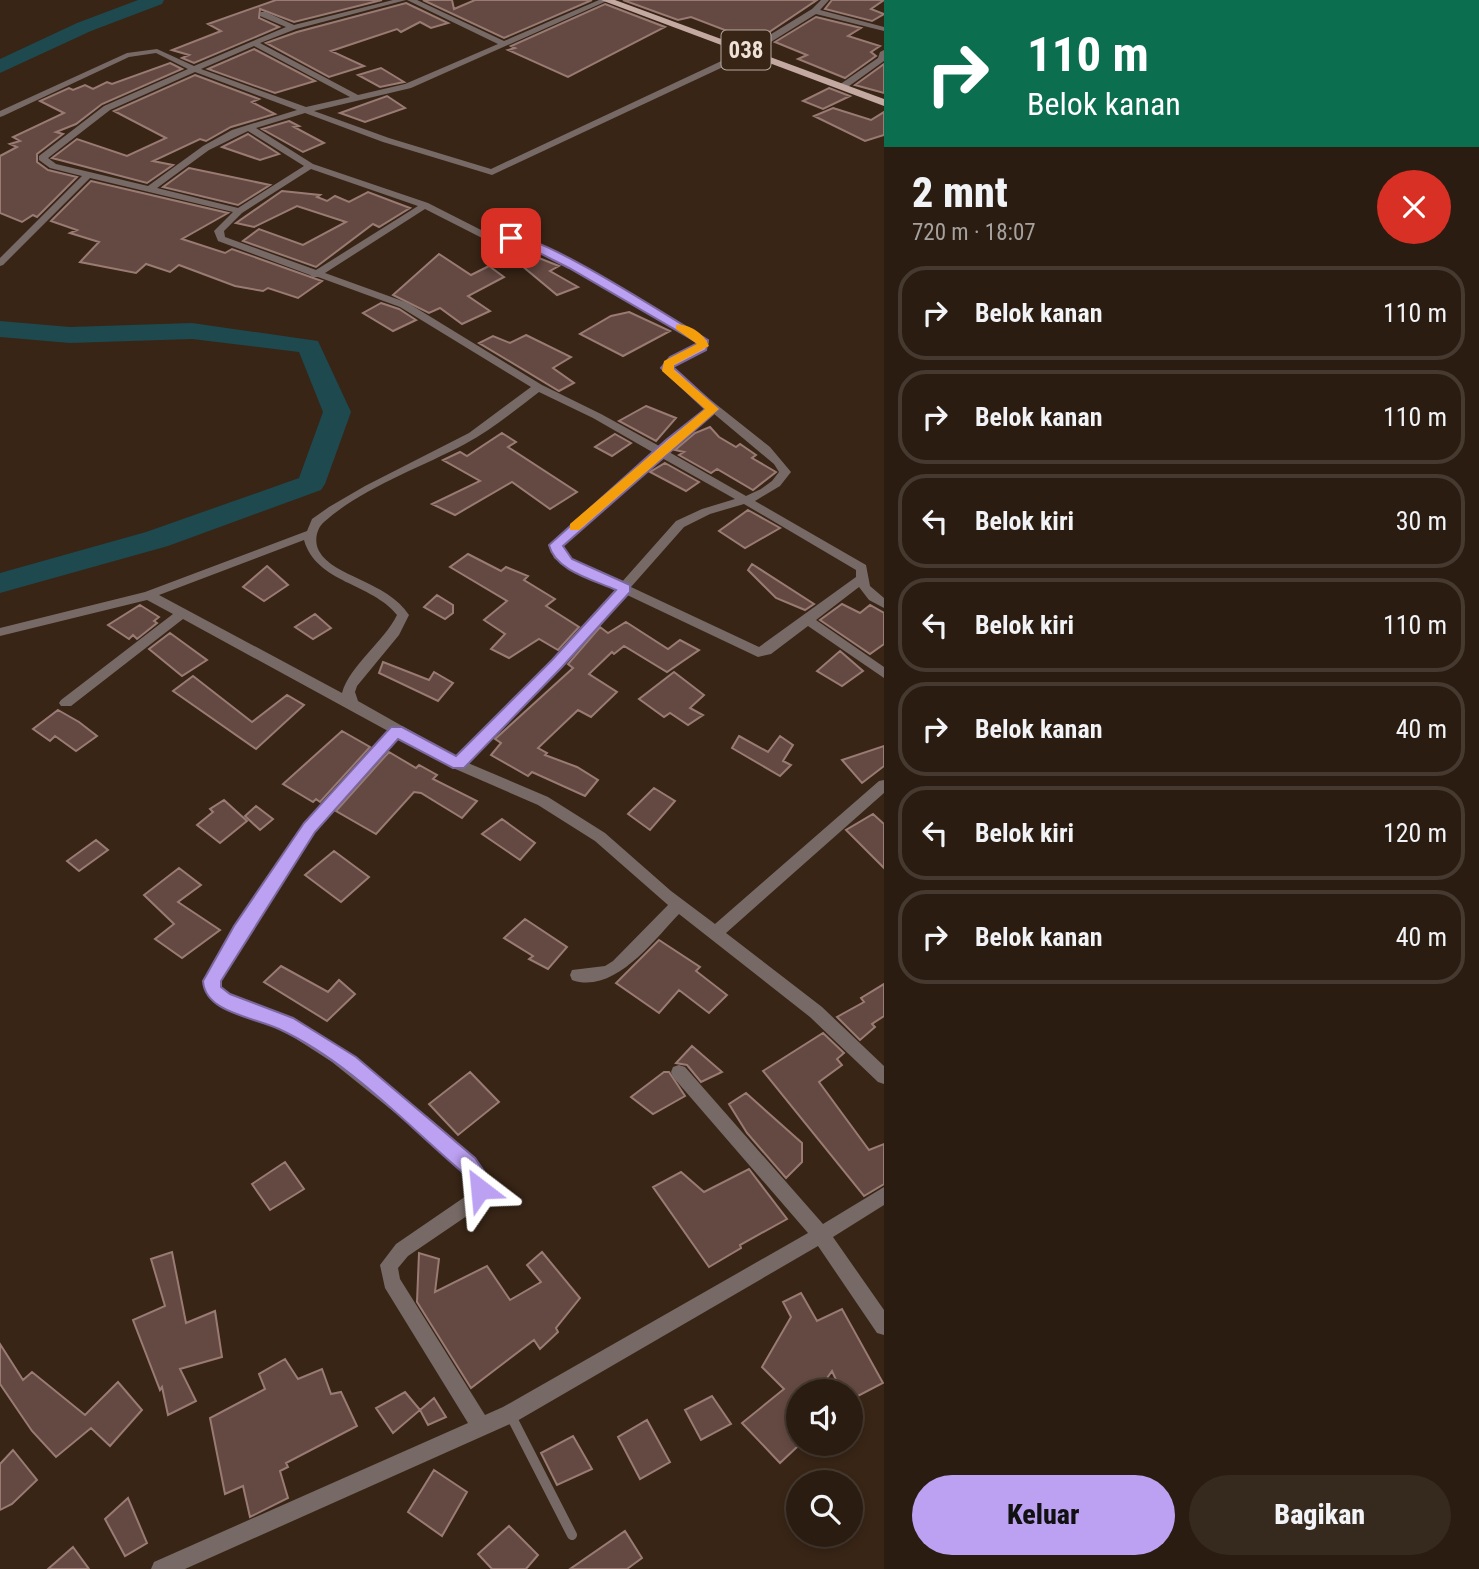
<!DOCTYPE html>
<html lang="id">
<head>
<meta charset="utf-8">
<style>
  :root { --surface:#2a1c10; --page:#36291e; --text:#f1f3f6; --muted:#a5a19f; --line:#463a30; --accent:#bca0f2 }
  body { margin:0; font-family:"Roboto Condensed",sans-serif; background:var(--page); color:var(--text); height:100vh; display:flex; flex-direction:column; font-size:26px; white-space:nowrap }
  * { box-sizing:border-box; margin:0 }
  p { font-size:23px; color:var(--muted) }
  .icon { flex:none; width:38px; height:38px; fill:none; stroke:currentColor; stroke-width:2; stroke-linecap:round; stroke-linejoin:round }
  .map { position:relative; flex:1; overflow:hidden }
  .panel { display:flex; flex-direction:column; background:var(--surface); width:595px }
  .panel>* { flex:none }
  .banner { background:#0b6e4f; color:#fff; overflow:hidden }
  .controls { position:absolute; left:786px; top:1379px; display:grid; gap:14px }
  .controls a { display:grid; place-items:center; width:77px; height:77px; border-radius:50%; background:var(--surface); box-shadow:0 4px 10px #0003,0 0 0 2px var(--line); font-size:35px }
  .pin { position:absolute; display:grid; place-items:center; width:60px; height:60px; color:#fff; margin:-30px; border-radius:14px; box-shadow:0 4px 10px #0006 }
  .me { position:absolute; width:77px; margin:-38px; rotate:331deg; stroke-linejoin:round; filter:drop-shadow(0 0 5px #0008) }
  .turn { display:flex; align-items:center; gap:24px; height:147px; padding:0 28px; font-size:32px }
  .turn .icon { width:91px; height:91px; stroke-width:2.5 }
  .turn b { display:block; font-size:49px; line-height:60px }
  .round { display:grid; place-items:center; flex:none; width:74px; height:74px; border-radius:37px; background:var(--page) }
  .headline { display:flex; align-items:center; justify-content:space-between; height:119px; padding:0 28px }
  h1 { font-size:42px; font-weight:800; line-height:52px }
  .primary-button { display:flex; gap:14px; margin-top:auto; padding:14px 28px }
  .primary-button a { flex:1; height:80px; border-radius:42px; background:var(--accent); color:#111; font-size:28px; font-weight:800; line-height:80px; text-align:center }
  .primary-button a+a { background:var(--page); color:var(--text) }
  ul { padding:0; list-style:none }
  li { display:flex; align-items:center; gap:21px; height:94px; margin:0 14px 10px; padding:0 14px; border:4px solid var(--line); border-radius:28px }
  li div { flex:1 }
  li b { display:block; font-size:26px }
  li em { font-style:normal }
  main { display:flex; flex:1; min-height:0 }
  .map>svg:first-child { display:block }
  .lines { fill:none; stroke-linecap:round; stroke-linejoin:round }
  .river { fill:#1d494f; fill-rule:evenodd }
  .building { fill:#644942; stroke:#997b74; stroke-width:2 }
  .lane { stroke:#776a66; stroke-width:10 }
  .street { fill:#776a66; fill-rule:evenodd }
  .primary { fill:#c3a9a1; fill-rule:evenodd }
  .route { fill:#bca0f2; stroke:#7a689d; stroke-width:2 }
  .slow { fill:#f59e0b }
  .labels { text-anchor:middle; dominant-baseline:central; stroke-width:7; stroke-linejoin:round; paint-order:stroke }
  .shield { fill:#382516; stroke:#b7a99d; stroke-width:2 }
  .shield-label { font-size:23px; font-weight:bold; fill:#eee1d7 }
</style>
</head>
<body>
<main>
<div class="map">
<svg width="884" height="1569" viewBox="0 0 884 1569">
  <rect width="100%" height="100%" fill="#382516"/>
  <g class="lines">
    <path class="river" d="M138,0H164L162,4L91,31L0,73V59L77,23Z
      M0,321L70,327L192,323L318,341L351,412L325,484L321,490L168,546L0,593V573L146,532L299,478L323,412L299,352L192,339L70,343L0,337Z"/>
  </g>
  <path class="building" d="M276,0H382L294,22L260,9L259,18L279,27L194,63L182,58L189,55L172,50L221,31L208,24Z
    M423,0H452L454,9L475,0H592L504,38Z
    M623,0H817L762,37L757,35L748,39L691,17L678,20Z
    M832,0H884L871,9L884,14L872,21L825,9Z
    M406,3L448,23L431,28L420,22L401,32L397,29L331,51L364,66L329,77L266,43L297,32Z
    M605,4L665,27L568,77L508,50L515,48L511,46Z
    M816,17L861,28L848,36L880,46L871,52L876,56L845,78L798,59L807,55L775,42Z
    M254,49L315,81L275,93L208,69Z
    M170,63L182,69L102,104L76,124L56,132L63,134L37,154V162L48,170L77,177L37,217L33,215L22,222L0,213V156L17,147L10,144L20,141L13,137L64,113L40,101L69,88L73,90L85,85L93,89L107,82L112,84Z
    M884,64V93L855,85Z
    M381,68L404,82L380,87L358,75Z
    M195,75L259,99L252,102L275,114L231,127L206,141L200,139L153,161L173,165L147,183L52,158L77,139L127,156L166,138L114,111Z
    M829,88L850,96L823,109L803,101Z
    M387,96L405,108L365,122L340,113Z
    M833,108L871,120L884,112V135L865,141L814,116Z
    M289,121L299,126L294,127L324,143L303,152L262,129Z
    M248,134L279,154L260,160L222,147Z
    M189,168L270,185L238,205L163,187Z
    M91,181L228,213L182,239L225,253L232,249L322,281L298,298L268,288L263,291L235,286L179,265L170,272L146,264L136,273L80,262L99,242L70,233L77,230L51,221Z
    M282,191L320,195L317,197L327,201L335,196L349,202L368,192L410,208L379,227L373,224L316,267L243,241L259,229L303,245L346,222L297,206L254,227L236,223Z
    M506,245L559,266L550,271L578,287L557,295L503,250Z
    M439,254L471,275L489,266L504,277L468,296L490,311L462,324L440,308L429,313L393,295Z
    M381,303L399,309L416,320L393,331L363,313Z
    M629,312L670,331L623,356L580,334L611,316Z
    M526,335L571,357L553,368L574,383L559,391L479,343L493,336L510,343Z
    M646,406L676,418L656,441L619,421Z
    M710,427L719,437L736,447L740,444L756,455L752,458L776,472L753,490L717,469L711,473L679,455L684,452L675,450L695,433Z
    M502,433L516,442L508,447L577,492L550,509L512,482L455,515L432,504L480,481L443,460L460,452L467,456Z
    M615,434L631,443L612,456L595,447Z
    M665,463L699,482L686,491L650,472Z
    M748,510L780,528L745,548L719,531Z
    M468,554L501,571L506,567L528,576L524,580L555,599L546,606L579,627L558,650L539,639L509,658L491,649L505,634L484,620L507,601L450,567Z
    M752,564L814,604L805,610L776,598L748,570Z
    M267,566L288,585L264,601L243,587Z
    M437,595L453,605V613L445,619L424,607Z
    M842,604L860,613L870,605L884,613V644L870,654L820,620Z
    M140,605L159,617L154,621L157,623L137,639L133,635L129,639L108,625Z
    M315,614L331,628L313,639L295,627Z
    M626,622L668,649L680,640L699,650L667,672L624,646L614,654L612,652L589,674L617,692L591,717L578,710L538,748L547,753L545,755L577,767L598,780L585,796L532,772L528,776L491,755L501,743L495,739L573,668L568,664L600,627L608,633Z
    M170,633L207,660L182,676L149,649Z
    M840,651L863,671L842,686L817,671Z
    M383,662L429,680L434,672L453,683L438,701L379,673Z
    M674,672L704,695L690,708L703,715L688,725L670,713L664,717L639,699Z
    M193,676L252,722L287,695L304,705L256,749L173,691Z
    M58,710L79,722L97,736L76,751L55,736L50,741L33,729Z
    M342,731L370,747L320,802L316,799L313,802L283,784Z
    M739,736L768,752L780,736L793,745L783,761L791,765L780,776L732,748Z
    M884,746V766L862,783L842,760Z
    M389,752L416,768L419,765L437,775L433,779L477,801L462,818L421,793L414,792L376,834L336,811Z
    M654,788L675,801L650,830L628,814Z
    M224,800L247,821L220,843L197,825L213,812L210,809Z
    M256,806L273,819L260,830L245,816Z
    M873,814L884,824V868L846,830Z
    M502,819L535,843L520,860L482,834Z
    M96,840L108,850L79,871L67,861Z
    M334,851L369,877L341,902L305,875Z
    M179,868L201,885L178,902L220,930L182,958L155,939L174,924L144,895Z
    M525,919L567,947L548,969L529,959L533,956L504,938Z
    M659,940L700,967L696,971L727,995L709,1013L679,990L659,1013L616,983Z
    M281,966L328,992L339,980L355,994L327,1021L264,982Z
    M884,984V1016L872,1024L875,1027L860,1040L837,1017L864,1002L861,998Z
    M823,1033L844,1053L837,1059L842,1065L819,1082L869,1150L884,1144V1184L864,1196L763,1071Z
    M692,1046L722,1072L701,1082L687,1065L676,1063Z
    M470,1072L499,1102L458,1135L429,1104Z
    M664,1072H669L685,1096L653,1114L631,1097Z
    M746,1093L802,1143V1162L786,1178L747,1133L729,1104Z
    M285,1162L304,1189L270,1210L252,1184Z
    M749,1169L787,1219L740,1245L741,1248L709,1267L653,1187L681,1172L704,1192Z
    M172,1252L186,1323L215,1311L222,1357L180,1369L196,1401L168,1415L162,1387L160,1390L133,1320L165,1306L151,1259Z
    M542,1252L580,1298L556,1328L558,1332L540,1349L534,1340L471,1388L417,1302L419,1253L439,1259L435,1292L487,1266L510,1300L541,1282L527,1265Z
    M801,1293L817,1321L842,1309L883,1383L850,1400V1391H841L832,1371L818,1391H798V1446L780,1463L742,1423L784,1389L762,1367L791,1317L783,1302Z
    M0,1344L23,1380L32,1372L85,1415L118,1382L142,1410L110,1446L91,1428L56,1457L32,1431L0,1384Z
    M285,1359L298,1379L322,1369L331,1394L341,1392L357,1426L286,1463L288,1467L280,1471L288,1498L250,1517L243,1486L225,1494L210,1418L265,1389L259,1374Z
    M405,1392L420,1410L393,1433L376,1408Z
    M712,1396L731,1424L701,1440L685,1410Z
    M434,1398L446,1417L428,1425L420,1410Z
    M647,1420L670,1462L640,1479L618,1437Z
    M573,1436L592,1469L557,1485L541,1453Z
    M13,1450L37,1480L12,1504L0,1510V1464Z
    M434,1470L467,1492L442,1536L408,1512Z
    M128,1498L147,1543L125,1556L105,1519Z
    M509,1526L538,1555L526,1569H492L478,1554Z
    M625,1531L642,1558L627,1569H570Z
    M73,1547L89,1569H48Z"/>
  <g class="lines">
    <path class="lane" d="M510,1414L572,1535"/>
    <path class="street" d="M393,0H406L296,29L260,43L358,95L405,84L498,44L407,0H417L504,41L599,0H609L411,88L314,111L389,138L491,169L747,49L812,9L821,0H829L820,10L884,27V31L816,14L753,53L492,175L383,142L305,113L256,128L313,164L428,203L489,234L524,237L627,292L708,340L709,342L706,350L673,365V370L770,447L791,472L780,486L755,501L866,565L870,586L884,598V608L869,600L859,587L816,620L884,667V678L808,626L771,654L758,657L625,594L562,667L468,763L548,797L605,833L671,891L715,924L879,781L884,780V793L726,933L822,1007L884,1066V1084L878,1082L810,1017L679,914C654,940 614,995 572,980L570,975L572,970L605,966L613,961L668,905L595,841L538,805L453,768L399,737L314,831L245,935L220,982L221,988C243,1003 270,1007 294,1020C325,1037 483,1151 488,1179C490,1186 486,1198 483,1205L408,1256L398,1268L400,1279L485,1415L503,1407L808,1233L673,1077L671,1072L673,1067L679,1065L685,1067L823,1224L884,1187V1205L833,1237L884,1310V1335L877,1333L818,1246L517,1421L185,1569H151L154,1562L468,1423L385,1288L380,1265L396,1244L469,1194L471,1182L462,1170L419,1132L332,1062L284,1031L216,1002C207,996 205,992 204,981L235,927L304,823L388,731L183,619L71,706H61L59,703L61,700L173,614L147,600L0,636V628L145,592L307,531L312,519L329,507L365,486L469,433L531,387L400,307L318,277H312L310,275L218,241L214,231L233,212L90,178L3,265L0,266V258L82,176L50,168L39,160V156L104,106L188,69L156,53L129,57L3,116L0,117V111L127,53L157,49L194,66L286,27L260,16V12H266L294,25ZM254,46L350,97L306,107L201,69ZM195,72L297,110L232,130L203,146L148,186L56,164L48,158L110,110ZM248,131L304,166L238,208L157,188L209,150ZM311,169L418,206L316,270L225,237L224,231L242,213ZM425,209L484,239L519,242L621,296L699,343L697,346L664,362L663,371L706,408L661,447L601,414L542,385L408,303L325,273ZM539,392L593,418L654,453L550,545L554,558L563,565L615,590L552,661L457,757L358,701L355,692L357,686L399,635L409,615C387,581 333,577 319,551C314,542 316,529 324,522C362,488 420,468 465,444C492,430 515,410 539,392ZM713,413L774,464L779,472L772,481L761,489L746,496L669,452ZM662,458L735,499L702,509L676,521L621,583L571,559L564,553L562,546L569,539ZM744,504L856,570V577L759,647L631,587L684,527L710,514ZM304,540C316,583 372,583 397,615C383,643 350,665 342,693L159,595Z
      M884,50V61L845,89H839V85L878,58L880,52Z"/>
    <path class="primary" d="M601,0H615L884,99V106Z"/>
  </g>
  <path class="route" d="M508,236C539,231 673,320 708,340L706,350L673,367L719,409L563,546L572,559L630,585V592L562,667L464,768H453L398,739L315,832L221,981V987L230,994L293,1018L356,1057L475,1158L490,1180L487,1196L480,1199L473,1196L470,1182L461,1171C404,1122 348,1061 279,1029C254,1017 205,1013 203,981L234,926L304,823L391,727H402L456,756L552,660L616,590C594,580 555,571 549,545L666,440L705,409L661,368L670,357L698,343L569,268L518,242L508,240Z"/>
  <path class="slow" d="M676,325C688,323 705,334 709,346L674,365V370L719,409L579,530H570V524L705,409L662,371L664,361L697,344L676,329Z"/>
  <g class="labels">
    <rect class="shield" x="721.5" y="30.5" width="49" height="39" rx="5"/>
    <g class="shield-label">
      <text x="746" y="50">038</text>
    </g>
  </g>
</svg>
<div class="controls">
<a><svg class="icon" aria-label="sound" viewBox="0 0 24 24"><path d="M4 9h4l5-4v14l-5-4H4zM17 9q2 3 0 6"/></svg></a>
<a><svg class="icon" aria-label="search" viewBox="0 0 24 24"><circle cx="10" cy="10" r="6"/><path d="M15 15l6 6"/></svg></a>
</div>
<div class="pin" style="left:511px;top:238px;background:#d93025"><svg class="icon" aria-label="arrive" viewBox="0 0 24 24"><path d="M6 21V4h12l-3 4 3 4H6"/></svg></div>
<svg class="me" style="left:480px;top:1189px" viewBox="-20 -20 40 40"><path d="M0-17L14 15 0 8-14 15z" fill="#bca0f2" stroke="#fff" stroke-width="4"/></svg>
</div>
<section class="panel">
<div class="banner">
<div class="turn"><svg class="icon" aria-label="right" viewBox="0 0 24 24"><path d="M7 20v-9h11M14 6l5 5-5 5"/></svg><div><b>110 m</b>Belok kanan</div></div>
</div>
<div class="headline"><div><h1>2 mnt</h1><p>720 m · 18:07</p></div><a class="round" style="background:#d93025;color:#fff"><svg class="icon" aria-label="close" viewBox="0 0 24 24"><path d="M6 6l12 12M18 6L6 18"/></svg></a></div>
<ul>
<li><svg class="icon" aria-label="right" viewBox="0 0 24 24"><path d="M7 20v-9h11M14 6l5 5-5 5"/></svg><div><b>Belok kanan</b></div><em>110 m</em></li>
<li><svg class="icon" aria-label="right" viewBox="0 0 24 24"><path d="M7 20v-9h11M14 6l5 5-5 5"/></svg><div><b>Belok kanan</b></div><em>110 m</em></li>
<li><svg class="icon" aria-label="left" viewBox="0 0 24 24"><path d="M17 20v-9H6M10 6l-5 5 5 5"/></svg><div><b>Belok kiri</b></div><em>30 m</em></li>
<li><svg class="icon" aria-label="left" viewBox="0 0 24 24"><path d="M17 20v-9H6M10 6l-5 5 5 5"/></svg><div><b>Belok kiri</b></div><em>110 m</em></li>
<li><svg class="icon" aria-label="right" viewBox="0 0 24 24"><path d="M7 20v-9h11M14 6l5 5-5 5"/></svg><div><b>Belok kanan</b></div><em>40 m</em></li>
<li><svg class="icon" aria-label="left" viewBox="0 0 24 24"><path d="M17 20v-9H6M10 6l-5 5 5 5"/></svg><div><b>Belok kiri</b></div><em>120 m</em></li>
<li><svg class="icon" aria-label="right" viewBox="0 0 24 24"><path d="M7 20v-9h11M14 6l5 5-5 5"/></svg><div><b>Belok kanan</b></div><em>40 m</em></li>
</ul>
<div class="primary-button"><a>Keluar</a><a>Bagikan</a></div>
</section>
</main>
</body>
</html>
